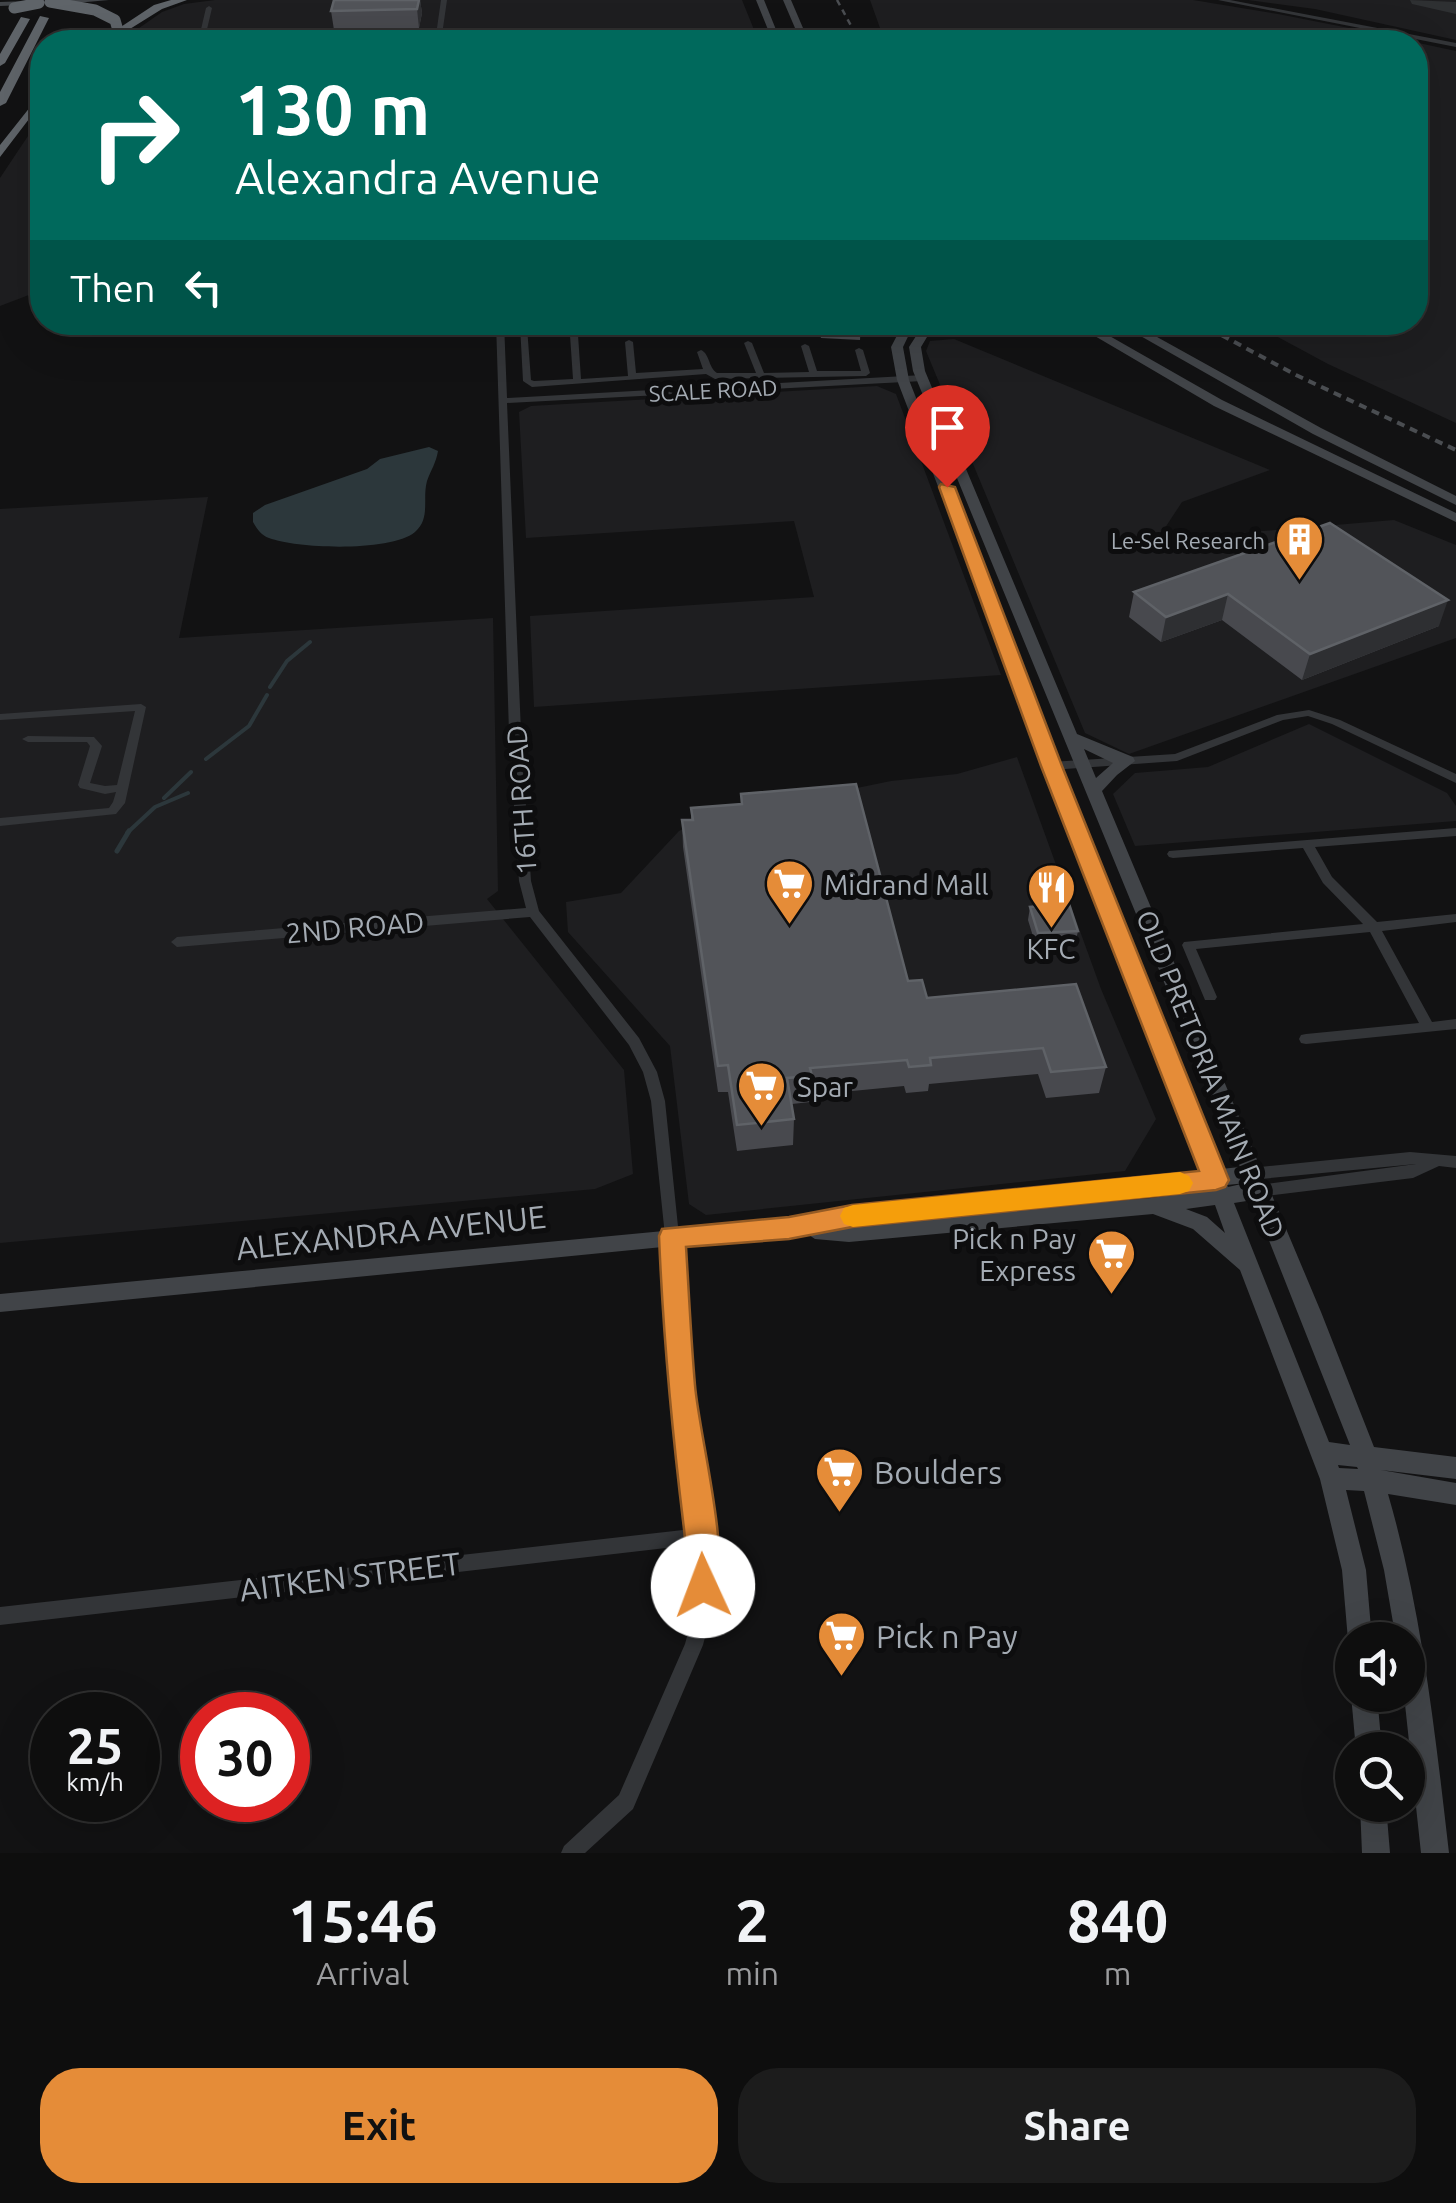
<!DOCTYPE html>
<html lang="en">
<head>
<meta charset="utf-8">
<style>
  :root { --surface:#0e0e0e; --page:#1c1c1c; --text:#f1f3f6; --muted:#9b9c9e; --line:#2e2e2e; --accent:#e58c38 }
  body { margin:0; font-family:Ubuntu,sans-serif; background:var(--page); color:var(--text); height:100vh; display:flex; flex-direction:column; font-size:38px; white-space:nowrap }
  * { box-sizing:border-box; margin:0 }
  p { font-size:32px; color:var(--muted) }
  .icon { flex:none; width:55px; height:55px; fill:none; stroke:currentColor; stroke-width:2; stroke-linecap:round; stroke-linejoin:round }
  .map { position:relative; height:1853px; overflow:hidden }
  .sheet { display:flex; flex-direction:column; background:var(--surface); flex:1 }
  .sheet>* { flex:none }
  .hud { position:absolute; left:30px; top:30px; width:1398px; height:305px; border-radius:40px; box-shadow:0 10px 40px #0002,0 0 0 2px var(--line); background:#00695c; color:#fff; overflow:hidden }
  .controls { position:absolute; left:1335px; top:1622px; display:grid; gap:20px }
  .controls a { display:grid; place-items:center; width:90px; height:90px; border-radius:50%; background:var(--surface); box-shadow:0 10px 40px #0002,0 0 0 2px var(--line); font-size:50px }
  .speed { position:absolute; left:30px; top:1692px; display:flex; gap:20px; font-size:50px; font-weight:700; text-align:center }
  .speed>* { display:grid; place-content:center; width:130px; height:130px; border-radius:50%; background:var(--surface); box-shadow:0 10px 40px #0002,0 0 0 2px var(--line); line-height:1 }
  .speed small { font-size:25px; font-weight:400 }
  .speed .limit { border:15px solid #d22; background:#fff; color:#111 }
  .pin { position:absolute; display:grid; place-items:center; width:85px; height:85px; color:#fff; margin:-102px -42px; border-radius:50% 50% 50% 0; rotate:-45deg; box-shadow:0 0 10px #0007 }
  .pin .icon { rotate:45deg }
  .me { position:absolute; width:110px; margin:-55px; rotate:358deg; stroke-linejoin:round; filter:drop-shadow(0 0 8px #0008) }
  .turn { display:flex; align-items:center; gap:35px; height:210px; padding:0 40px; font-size:45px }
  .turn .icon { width:130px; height:130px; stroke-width:2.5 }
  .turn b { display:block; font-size:70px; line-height:85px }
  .then { display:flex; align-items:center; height:95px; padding:0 40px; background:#0003; gap:20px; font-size:38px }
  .eta { display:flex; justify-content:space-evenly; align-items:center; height:170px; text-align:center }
  .eta b { font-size:60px; font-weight:700; line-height:70px }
  .primary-button { display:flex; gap:20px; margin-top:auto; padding:20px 40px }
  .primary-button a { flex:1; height:115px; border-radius:40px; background:var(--accent); color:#111; font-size:40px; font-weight:700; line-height:115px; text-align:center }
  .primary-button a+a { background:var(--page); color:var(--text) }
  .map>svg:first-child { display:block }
  .built { fill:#1e1e20 }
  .water { fill:#2c373b }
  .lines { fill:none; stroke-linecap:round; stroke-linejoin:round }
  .stream-far1 { stroke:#2c373b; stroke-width:4 }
  .stream { stroke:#2c373b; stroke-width:5 }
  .taxiway { fill:#2e3032; fill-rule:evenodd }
  .street { fill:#333538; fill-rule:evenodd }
  .secondary { fill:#414448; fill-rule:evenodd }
  .highway { fill:#5f6469; fill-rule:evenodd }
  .rail-far1 { stroke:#4a4d51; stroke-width:2.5; stroke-dasharray:6 5; stroke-linecap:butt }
  .rail { stroke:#4a4d51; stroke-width:4; stroke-dasharray:8 6; stroke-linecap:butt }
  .highway-bridge { stroke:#5f6469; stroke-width:11 }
  .wall { fill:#48494e }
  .shaded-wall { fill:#2e2f32 }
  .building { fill:#525459; stroke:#5f6267; stroke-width:2.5 }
  .route { fill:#e58c38; stroke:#955b24; stroke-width:2.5 }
  .slow { fill:#f59e0b }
  .labels { text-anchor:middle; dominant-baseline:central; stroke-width:10; stroke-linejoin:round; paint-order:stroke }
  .far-street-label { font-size:22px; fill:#a4abb3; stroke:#0d0d0e }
  .far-poi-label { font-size:22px; fill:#a4abb3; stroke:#0d0d0e; text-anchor:end }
  .street-label { font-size:28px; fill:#a4abb3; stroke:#0d0d0e }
  .poi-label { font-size:28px; fill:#a4abb3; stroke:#0d0d0e; text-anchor:start }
  .near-street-label { font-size:32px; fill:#a4abb3; stroke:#0d0d0e }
  .near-poi-label { font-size:32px; fill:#a4abb3; stroke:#0d0d0e; text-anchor:start }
</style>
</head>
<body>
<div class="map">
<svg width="1456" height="1853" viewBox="0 0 1456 1853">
  <rect width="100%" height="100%" fill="#121213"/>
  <path class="built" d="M215,0H742L759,42H119L162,12L184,4Z
    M870,0H1193L1278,14L1344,27L1456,51V423L1328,364L1252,323L1415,322V42H885Z
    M1248,0H1456V40L1315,9Z
    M42,115V290L0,306V178Z
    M954,339L1270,470L1182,502L1157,540L1394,520L1456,545V638L1129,754L1085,733L926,351L930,341Z
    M877,386L896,394L1001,675L534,707L530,616L814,597L794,521L526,538L519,412L531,406Z
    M208,497L179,638L493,618L498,891L487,899L624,1070L633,1174L595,1189L0,1243V509Z
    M1309,724L1447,793L1456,806V821L1135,846L1113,794L1135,773L1208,767Z
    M1017,757L1101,989L1156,1119L1125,1171L706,1215L689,1204L670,1046L568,932L566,902L621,893L679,831L701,820L891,781L957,774Z"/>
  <path class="water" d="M429,447L438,451C436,463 431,470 427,481C422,499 431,518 415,532C391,552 298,549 269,538C261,535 257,529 253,522V513L265,505L367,469L380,459Z"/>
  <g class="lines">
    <path class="stream-far1" d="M270,687L287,661L310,642
      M206,759L249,726L267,695
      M164,798L191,772
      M127,833L155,807L188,793"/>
    <path class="stream" d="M117,851L129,831"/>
    <path class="taxiway" d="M1410,0L1456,2V14L1412,4Z"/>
    <path class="street" d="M441,0H447L441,42H435Z
      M1218,0H1230L1456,43V47Z
      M209,6L212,8L204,42H198L206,8Z
      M496,322H504L507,398L923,375L927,378L923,381L507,403L521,732L531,881L539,911L639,1038L657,1072L665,1101L679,1236L689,1388L710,1536V1618L703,1645L633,1809L585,1853H561L564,1846L619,1795L685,1644L692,1618V1545L0,1625V1607L692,1529L673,1388L665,1236L651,1101L643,1072L629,1045L530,917L177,947L171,942L177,937L526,908L519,881L509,732Z
      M520,325L527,327L531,380L534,381L573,379L570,335L574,333L578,335L581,379L628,376L625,342L629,340L633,342L636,373L703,369L697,352L701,350C710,354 708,367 717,373H756L744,343L748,341L752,343L764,373L809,372L801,346L805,344L809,346L817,371H861L855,350L859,348L863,350L870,373L866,376L715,379L706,374L532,387L523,381Z
      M141,704L146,707L125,803L116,814L0,826V818L109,808L113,802L116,792L105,794L80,788L78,785L90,746L87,742H28L22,739L28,736L94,737L102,746L90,783L105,786L117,785L135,711L0,720V714Z
      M1309,710L1340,720L1456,774V783L1332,724L1308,716L1283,720L1177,761L1051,770L1045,766L1051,762L1175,754L1277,715Z
      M1456,828V836L1315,847L1332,877L1377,922L1456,914V922L1382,931L1432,1022L1456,1019V1029L1306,1044L1301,1043L1299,1039L1301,1035L1306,1034L1419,1023L1370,932L1196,949L1217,997L1215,1000H1205L1182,945L1184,942L1363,924L1323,883L1303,848L1173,858L1169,857L1167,854L1169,851Z
      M1410,1152L1456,1156V1168L1439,1166L1413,1178L1258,1197L1253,1195L1251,1191L1253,1187L1258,1185L1416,1164L1250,1180L1245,1178L1243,1174L1245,1170L1250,1168Z"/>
    <path class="secondary" d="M61,0H109L64,4Z
      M756,0H764L781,42H773Z
      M783,0H791L809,42H801Z
      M27,1L24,5L0,6V2Z
      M904,322H915L903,347L909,380L1221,1169L1240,1167L913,371L909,347L925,322H936L921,347L925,371L1077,734L1133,757L1135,761L1117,775L1102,791L1321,1312L1374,1447L1456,1457V1479L1381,1470L1456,1483V1505L1388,1494C1422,1611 1435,1732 1449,1853H1421L1404,1695H1408V1640H1396L1384,1570L1364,1491L1346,1490L1366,1570L1372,1640H1352V1649L1348,1640L1342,1570L1320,1479L1240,1270L1193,1229L1153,1214L849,1242L815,1239L806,1233L0,1312V1294L789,1219L852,1207L1202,1171L897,380L891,347ZM1084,749L1113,763L1096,778ZM1246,1183L1228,1187L1227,1185ZM1208,1187L1209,1190L1151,1198L876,1222ZM1253,1200L1350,1445L1329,1442L1234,1203ZM1215,1205L1225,1233L1207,1217L1186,1209ZM1338,1465L1357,1467L1358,1469L1339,1468Z
      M1071,322H1085L1222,400L1456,513V522L1214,406Z
      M1116,322H1130L1321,428L1456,496V505L1313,434Z
      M1352,1692V1695H1377L1382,1750H1356L1351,1695Z
      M1360,1805H1386L1390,1853H1362Z"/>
    <path class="highway" d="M171,0H187L162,9L109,42H98L154,5Z
      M40,16L49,18L6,103L0,106V92Z
      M21,17L30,19L5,63L0,66V54Z
      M42,92V102L0,157V145Z"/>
    <path class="rail-far1" d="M837,0L860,42"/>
    <path class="rail" d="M1197,322L1296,375L1456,450"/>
    <path class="highway-bridge" d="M50,2L95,10L115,20L117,27
      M14,8L39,3"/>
  </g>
  <path class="wall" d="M420,0L422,13L419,28L334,30L331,11Z
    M815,322H861L860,340L821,338Z
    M1330,523L1439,626L1302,680L1222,620L1161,642L1129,617L1134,592Z
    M741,794L908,981L927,998L1106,1067L1099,1093L1046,1098L1038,1074L929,1084L928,1091L906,1093L904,1086L811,1095L810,1102L792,1104L794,1119L793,1145L737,1151L728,1092H718L683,847L682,820H691V808L741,804Z
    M1030,907L1078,931L1075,944L1036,946L1028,920Z"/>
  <path class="shaded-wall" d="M419,0H420L422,13L419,28L417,9Z
    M1228,594L1222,620L1161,642L1166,617Z
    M1448,600L1439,626L1302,680L1310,654Z"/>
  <path class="building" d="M334,0H419L417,9L331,11Z
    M1330,523L1448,600L1310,654L1228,594L1166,617L1134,592Z
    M856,784L908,981L922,980L927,998L1076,984L1106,1067L1051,1072L1043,1048L930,1058L931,1065L909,1067L907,1060L810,1068L812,1076L787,1078L794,1119L737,1125L728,1065L718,1066L682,820H693L691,808L742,804L741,794Z
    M1069,904L1078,931L1038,933L1030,907Z"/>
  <path class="route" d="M941,484L955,487L1062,766L1229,1180L1225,1187L1216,1190L852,1227L789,1239L686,1247C689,1293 691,1339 695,1385C699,1435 732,1556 714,1598L703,1602L692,1598C683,1576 687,1552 684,1529C672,1431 663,1335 659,1236L662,1229L789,1217L852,1205L1199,1171L1041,766L939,487Z"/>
  <path class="slow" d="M1180,1172L1189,1176L1193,1183L1189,1191L1180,1194L853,1227L844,1224L840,1216L844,1208L853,1205Z"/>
  <defs>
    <symbol id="building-pin" viewBox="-11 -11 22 30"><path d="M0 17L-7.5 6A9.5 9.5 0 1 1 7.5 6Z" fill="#e58c38" stroke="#0d0d0e"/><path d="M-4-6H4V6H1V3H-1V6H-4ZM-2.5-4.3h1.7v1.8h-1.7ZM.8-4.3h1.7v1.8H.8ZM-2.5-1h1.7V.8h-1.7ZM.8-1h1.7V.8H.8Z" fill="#fff"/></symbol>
    <symbol id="supermarket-pin" viewBox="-11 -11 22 30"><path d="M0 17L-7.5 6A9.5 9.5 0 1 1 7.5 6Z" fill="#e58c38" stroke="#0d0d0e"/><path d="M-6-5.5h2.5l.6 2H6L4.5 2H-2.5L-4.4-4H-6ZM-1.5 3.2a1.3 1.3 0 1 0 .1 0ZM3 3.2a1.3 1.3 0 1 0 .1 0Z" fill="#fff"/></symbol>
    <symbol id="restaurant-pin" viewBox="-11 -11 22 30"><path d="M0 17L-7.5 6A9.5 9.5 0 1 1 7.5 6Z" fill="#e58c38" stroke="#0d0d0e"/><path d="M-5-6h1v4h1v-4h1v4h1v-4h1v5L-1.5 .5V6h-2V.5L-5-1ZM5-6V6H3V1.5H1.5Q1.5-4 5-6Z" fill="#fff"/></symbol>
  </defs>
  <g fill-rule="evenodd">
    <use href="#building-pin" x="1272" y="512" width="55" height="75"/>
    <use href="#supermarket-pin" x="762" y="856" width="55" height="75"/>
    <use href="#restaurant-pin" x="1024" y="860" width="55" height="75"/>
    <use href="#supermarket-pin" x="734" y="1058" width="55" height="75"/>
    <use href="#supermarket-pin" x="1084" y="1226" width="55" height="75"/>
    <use href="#supermarket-pin" x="812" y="1444" width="55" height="75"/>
    <use href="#supermarket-pin" x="814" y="1608" width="55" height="75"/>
  </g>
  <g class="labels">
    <g class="far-street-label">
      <text transform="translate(713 390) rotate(-3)">SCALE ROAD</text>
    </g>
    <g class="far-poi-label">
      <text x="1265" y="540">Le-Sel Research</text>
    </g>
    <g class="street-label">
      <text transform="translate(521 800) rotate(-94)">16TH ROAD</text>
      <text transform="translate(355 927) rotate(-5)">2ND ROAD</text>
      <text transform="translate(1211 1074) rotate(68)">OLD PRETORIA MAIN ROAD</text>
    </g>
    <g class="poi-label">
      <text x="824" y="884">Midrand Mall</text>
      <text x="1051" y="948" text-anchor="middle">KFC</text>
      <text x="797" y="1086">Spar</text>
      <text x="1076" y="1238" text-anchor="end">Pick n Pay<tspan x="1076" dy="32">Express</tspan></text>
    </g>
    <g class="near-street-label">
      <text transform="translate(391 1232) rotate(-6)">ALEXANDRA AVENUE</text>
      <text transform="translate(350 1576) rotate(-7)">AITKEN STREET</text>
    </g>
    <g class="near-poi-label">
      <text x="874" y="1472">Boulders</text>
      <text x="876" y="1636">Pick n Pay</text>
    </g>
  </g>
</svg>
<div class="controls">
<a><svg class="icon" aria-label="sound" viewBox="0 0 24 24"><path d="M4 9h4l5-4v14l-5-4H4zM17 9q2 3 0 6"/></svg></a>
<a><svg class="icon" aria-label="search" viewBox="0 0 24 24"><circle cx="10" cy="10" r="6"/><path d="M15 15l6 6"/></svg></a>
</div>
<div class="speed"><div>25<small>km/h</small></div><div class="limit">30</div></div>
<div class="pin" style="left:947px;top:487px;background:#d93025"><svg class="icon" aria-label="arrive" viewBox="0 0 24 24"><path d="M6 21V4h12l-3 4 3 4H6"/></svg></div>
<svg class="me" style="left:703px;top:1586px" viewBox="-20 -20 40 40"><circle r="19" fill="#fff"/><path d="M0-13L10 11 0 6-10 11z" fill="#e58c38"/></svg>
<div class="hud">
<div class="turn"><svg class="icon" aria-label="right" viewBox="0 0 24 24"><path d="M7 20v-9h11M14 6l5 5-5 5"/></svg><div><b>130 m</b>Alexandra Avenue</div></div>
<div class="then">Then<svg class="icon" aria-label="left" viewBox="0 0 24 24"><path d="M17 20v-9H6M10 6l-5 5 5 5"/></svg></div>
</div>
</div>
<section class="sheet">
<div class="eta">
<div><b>15:46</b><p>Arrival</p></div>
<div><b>2</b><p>min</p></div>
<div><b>840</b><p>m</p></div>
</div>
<div class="primary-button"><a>Exit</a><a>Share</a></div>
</section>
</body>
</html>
